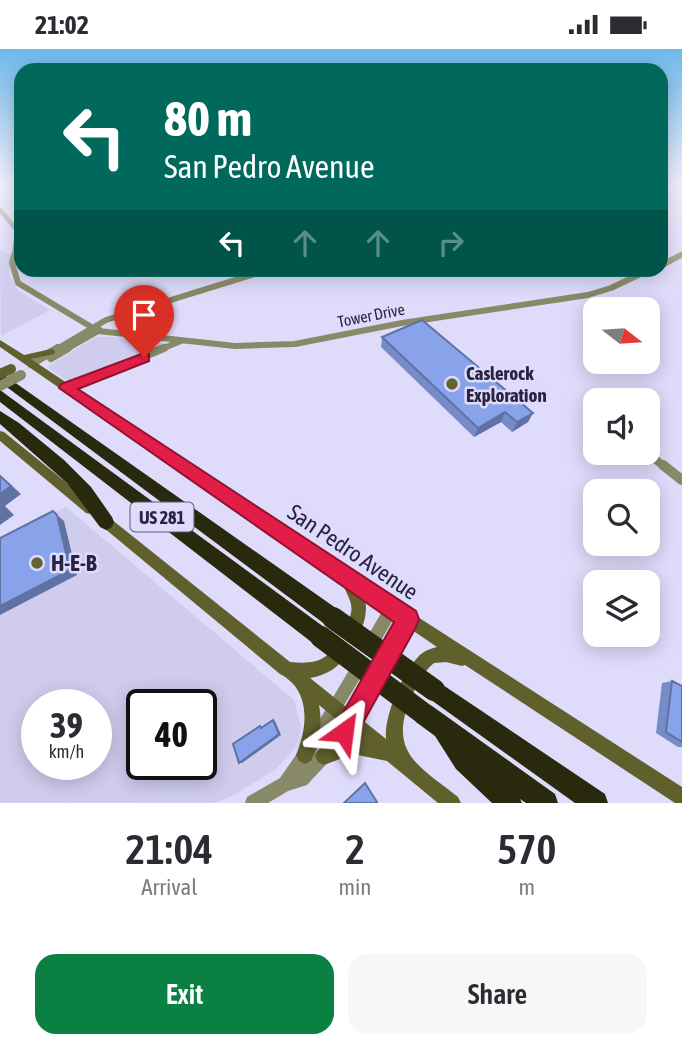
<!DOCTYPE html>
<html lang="en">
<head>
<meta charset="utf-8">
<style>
  :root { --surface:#fff; --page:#f7f7f7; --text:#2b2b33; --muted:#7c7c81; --accent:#0b8043 }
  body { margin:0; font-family:"Asap Condensed",sans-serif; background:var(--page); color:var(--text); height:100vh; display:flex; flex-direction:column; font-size:26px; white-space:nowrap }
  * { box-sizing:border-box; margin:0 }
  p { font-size:23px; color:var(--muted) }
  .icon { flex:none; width:38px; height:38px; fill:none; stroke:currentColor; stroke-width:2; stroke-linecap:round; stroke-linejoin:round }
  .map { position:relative; height:754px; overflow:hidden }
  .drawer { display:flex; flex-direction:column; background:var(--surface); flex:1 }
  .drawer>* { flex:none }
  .hud { position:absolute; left:14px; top:14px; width:654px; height:214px; border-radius:21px; box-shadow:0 4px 18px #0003; background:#00695c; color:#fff; overflow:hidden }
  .needle { width:46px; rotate:107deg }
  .tools { position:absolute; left:583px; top:248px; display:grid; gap:14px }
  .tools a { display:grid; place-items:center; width:77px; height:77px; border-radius:14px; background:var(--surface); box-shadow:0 4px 18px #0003; font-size:35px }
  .speed { position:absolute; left:21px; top:640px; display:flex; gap:14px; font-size:35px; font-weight:700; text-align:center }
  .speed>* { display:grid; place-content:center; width:91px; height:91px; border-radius:50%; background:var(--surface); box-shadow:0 4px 18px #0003; line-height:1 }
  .speed small { font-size:18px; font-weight:400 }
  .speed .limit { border:4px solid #111; border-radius:10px; background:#fff; color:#111 }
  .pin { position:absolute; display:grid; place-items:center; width:60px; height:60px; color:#fff; margin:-72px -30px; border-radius:50% 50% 50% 0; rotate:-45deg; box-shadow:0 0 7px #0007 }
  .pin .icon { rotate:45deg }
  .me { position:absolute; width:77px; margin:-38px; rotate:31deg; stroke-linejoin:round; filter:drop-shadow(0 0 5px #0008) }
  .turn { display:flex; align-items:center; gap:24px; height:147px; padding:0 35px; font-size:32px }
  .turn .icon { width:91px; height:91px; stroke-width:2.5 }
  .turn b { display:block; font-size:49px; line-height:60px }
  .lanes { display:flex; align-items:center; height:66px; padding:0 35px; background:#0003; justify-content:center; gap:35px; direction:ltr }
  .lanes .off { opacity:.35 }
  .eta { display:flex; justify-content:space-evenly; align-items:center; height:119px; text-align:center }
  .eta b { font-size:42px; font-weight:600; line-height:49px }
  .primary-button { display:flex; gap:14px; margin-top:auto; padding:14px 35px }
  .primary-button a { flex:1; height:80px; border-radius:21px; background:var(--accent); color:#fff; font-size:28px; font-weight:600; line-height:80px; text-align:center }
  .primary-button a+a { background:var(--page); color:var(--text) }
  .status { display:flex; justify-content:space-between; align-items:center; height:49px; padding:0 35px; background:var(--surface); direction:ltr }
  .status svg { height:19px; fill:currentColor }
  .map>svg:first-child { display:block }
  .built { fill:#cfccee; fill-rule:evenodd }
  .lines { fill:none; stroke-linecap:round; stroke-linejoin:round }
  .minor-far3 { stroke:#888967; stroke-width:4.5 }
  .minor-far2 { stroke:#888967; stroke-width:6 }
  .minor-far1 { stroke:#888967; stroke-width:8 }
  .minor { stroke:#888967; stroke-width:10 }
  .tertiary { fill:#888967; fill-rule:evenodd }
  .secondary { fill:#60602c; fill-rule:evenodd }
  .motorway { fill:#29290e; fill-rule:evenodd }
  .tertiary-bridge { stroke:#888967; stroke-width:10 }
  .secondary-bridge { stroke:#60602c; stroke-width:10 }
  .motorway-bridge { stroke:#29290e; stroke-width:22 }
  .wall { fill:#768cc9 }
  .shaded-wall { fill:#6072a4 }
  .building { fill:#89a3ea; stroke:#6072a4; stroke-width:2 }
  .route { fill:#e11d48; stroke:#92132f; stroke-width:2 }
  .poi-dot { fill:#646431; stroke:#dedbfb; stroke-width:2.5 }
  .labels { text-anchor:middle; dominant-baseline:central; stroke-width:5; stroke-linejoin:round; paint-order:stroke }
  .far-street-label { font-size:16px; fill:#282442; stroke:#dedbfb }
  .shield { fill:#dedbfb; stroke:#5f5b7a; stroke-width:2 }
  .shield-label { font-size:18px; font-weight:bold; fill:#282442 }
  .poi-label { font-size:19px; font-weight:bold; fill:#282442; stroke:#dedbfb; text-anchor:start }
  .near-street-label { font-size:23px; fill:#282442; stroke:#dedbfb }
  .near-poi-label { font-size:23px; font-weight:bold; fill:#282442; stroke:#dedbfb; text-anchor:start }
</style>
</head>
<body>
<div class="status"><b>21:02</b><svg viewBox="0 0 49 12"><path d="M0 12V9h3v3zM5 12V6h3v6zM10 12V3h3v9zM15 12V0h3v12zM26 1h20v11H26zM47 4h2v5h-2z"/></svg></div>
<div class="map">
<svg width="682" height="754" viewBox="0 0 682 754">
  <rect width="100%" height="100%" fill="#dedbfb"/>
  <path class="built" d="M0,200L11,206L9,225L17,241L50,261L1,287Z
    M95,288H110L172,296L69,333L47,318Z
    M66,458L294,651L301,678L295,699L275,721L232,747L215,754H0V489ZM37,656H96V716H37ZM142,656H201V716H142Z"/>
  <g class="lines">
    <path class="minor-far3" d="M0,161L17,181L14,208
      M678,208L682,206"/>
    <path class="minor-far2" d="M14,206L12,214L18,234L98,282L235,297L295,295L402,274L588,246L611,239L651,220
      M662,216L681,206
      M55,301L106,271L271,220
      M65,301L100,281
      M159,301L181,292"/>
    <path class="minor-far1" d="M51,309L68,299
      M31,315L58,299
      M66,339L164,299
      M591,362L595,365
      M647,404L665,418"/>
    <path class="minor" d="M663,416L682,431"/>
    <path class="tertiary" d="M392,552L397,554L399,559L397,564L376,600L371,602L366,600L364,595L366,590L387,554Z
      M408,563L413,565L415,570L413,575L345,695L307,736L288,742L268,754H245L247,748L280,729L314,680L354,613L359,611L364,613L366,618L364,623L315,704L335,685L403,565Z"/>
    <path class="secondary" d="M0,291L24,306L51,300L54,301L55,303L54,305L31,310L410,563L682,738V754H675L465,616L462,617L446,613L434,614C423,623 416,637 410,651C388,705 421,718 458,748L461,754H438L387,712L353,705L324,716L318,713L315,707L318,701L353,689L360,690L319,656C323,676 319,694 311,712L305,715L299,712L296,706C308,678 311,641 280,625L98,474L96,470L98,466L102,464L106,466L290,613C302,614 316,615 326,607C332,602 333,598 340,594L345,597L348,602C341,618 327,626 310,629L386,690C384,667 402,625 418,608C423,602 430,600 437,598L365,549C368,563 364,585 350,592L345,590L343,585C354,558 355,561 342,534L0,298Z
      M0,382L4,383L94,456L96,460L94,464L90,465L86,464L0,392Z"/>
    <path class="motorway" d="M0,323L340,562L343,569L340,576L333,579L326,576L0,333Z
      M0,341L328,581L331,588L328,595L321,598L314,595L0,353Z
      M0,362L19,374L64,411L91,438L112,468L114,473L112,478L106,481L100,478L67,434L0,375Z
      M434,630L605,745L608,754H575L427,648L423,641L427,634Z
      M424,654L432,657L555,745L558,754H526L520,750L522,754H492L456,720L435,687L416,673L413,665L416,657Z"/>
    <path class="tertiary-bridge" d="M0,337L21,326"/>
    <path class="secondary-bridge" d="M0,325L11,320"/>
    <path class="motorway-bridge" d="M333,569L434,641
      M321,588L424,665"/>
  </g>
  <path class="wall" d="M382,288L533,364L528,373L512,383L501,373L474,388L381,298Z
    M672,632L682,637V698H678L656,684L662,634Z"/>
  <path class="shaded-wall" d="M505,363L501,373L474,388L478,379Z
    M533,364L528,373L512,383L517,373Z
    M0,426L21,445L5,457L14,466L0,476Z
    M57,466L64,472L77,526L0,566V557Z
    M273,671L275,672L281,686L242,714H239Z"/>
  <path class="building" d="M422,271L533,364L517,373L505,363L478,379L382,288Z
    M0,427L11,437L0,445Z
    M53,462L57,466L70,521L0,557V489Z
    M672,632L682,637V693L666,683Z
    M273,671L279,685L239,714L233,695L260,677L261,679Z
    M365,734L377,753L375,754H344Z"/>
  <linearGradient id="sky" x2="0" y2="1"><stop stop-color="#6db9ea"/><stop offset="0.56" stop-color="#f0effd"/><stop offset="1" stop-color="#f0effd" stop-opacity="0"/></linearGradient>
  <rect width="682" height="240" fill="url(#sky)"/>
  <path class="route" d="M144,304L149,305V312L78,340L416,562L419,570L416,578L353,692L344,696L335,692L332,683L394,573L59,339L61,335Z"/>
  <g class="poi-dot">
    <circle cx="452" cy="335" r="7"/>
    <circle cx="37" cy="514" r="7"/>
  </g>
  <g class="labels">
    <g class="far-street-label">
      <text transform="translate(371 266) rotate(-11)">Tower Drive</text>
    </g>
    <rect class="shield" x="130.5" y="453.5" width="63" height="29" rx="5"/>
    <g class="shield-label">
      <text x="162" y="468">US 281</text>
    </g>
    <g class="poi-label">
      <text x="466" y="324">Caslerock<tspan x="466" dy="22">Exploration</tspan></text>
    </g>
    <g class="near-street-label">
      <text transform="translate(353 503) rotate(34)">San Pedro Avenue</text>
    </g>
    <g class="near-poi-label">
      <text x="51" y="514">H-E-B</text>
    </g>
  </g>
</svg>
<div class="tools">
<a><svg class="needle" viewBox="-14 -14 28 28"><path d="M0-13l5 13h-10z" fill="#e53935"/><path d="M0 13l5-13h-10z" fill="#7c7c81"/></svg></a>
<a><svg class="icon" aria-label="sound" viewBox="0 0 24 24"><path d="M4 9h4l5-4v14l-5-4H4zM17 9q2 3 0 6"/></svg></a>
<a><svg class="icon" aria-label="search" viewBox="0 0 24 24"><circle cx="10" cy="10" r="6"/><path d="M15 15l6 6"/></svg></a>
<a><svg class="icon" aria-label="layers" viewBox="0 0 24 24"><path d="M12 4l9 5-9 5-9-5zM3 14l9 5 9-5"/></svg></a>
</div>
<div class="speed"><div>39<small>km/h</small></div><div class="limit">40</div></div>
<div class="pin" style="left:144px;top:308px;background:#d93025"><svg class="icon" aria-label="arrive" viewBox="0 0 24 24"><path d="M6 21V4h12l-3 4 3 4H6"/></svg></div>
<svg class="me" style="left:344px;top:683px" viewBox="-20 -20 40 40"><path d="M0-17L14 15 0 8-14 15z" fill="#e11d48" stroke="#fff" stroke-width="4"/></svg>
<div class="hud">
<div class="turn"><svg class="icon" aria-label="left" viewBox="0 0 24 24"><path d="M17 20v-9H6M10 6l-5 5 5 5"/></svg><div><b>80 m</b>San Pedro Avenue</div></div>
<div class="lanes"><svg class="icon" aria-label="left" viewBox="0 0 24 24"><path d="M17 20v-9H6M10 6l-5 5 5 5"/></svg><svg class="icon off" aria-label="ahead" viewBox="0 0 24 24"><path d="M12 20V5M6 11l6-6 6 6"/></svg><svg class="icon off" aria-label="ahead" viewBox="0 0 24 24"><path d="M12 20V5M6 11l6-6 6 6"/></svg><svg class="icon off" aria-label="right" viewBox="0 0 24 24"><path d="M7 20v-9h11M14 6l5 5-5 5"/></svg></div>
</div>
</div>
<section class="drawer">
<div class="eta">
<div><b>21:04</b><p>Arrival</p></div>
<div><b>2</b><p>min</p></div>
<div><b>570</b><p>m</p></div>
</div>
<div class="primary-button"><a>Exit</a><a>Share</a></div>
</section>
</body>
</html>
